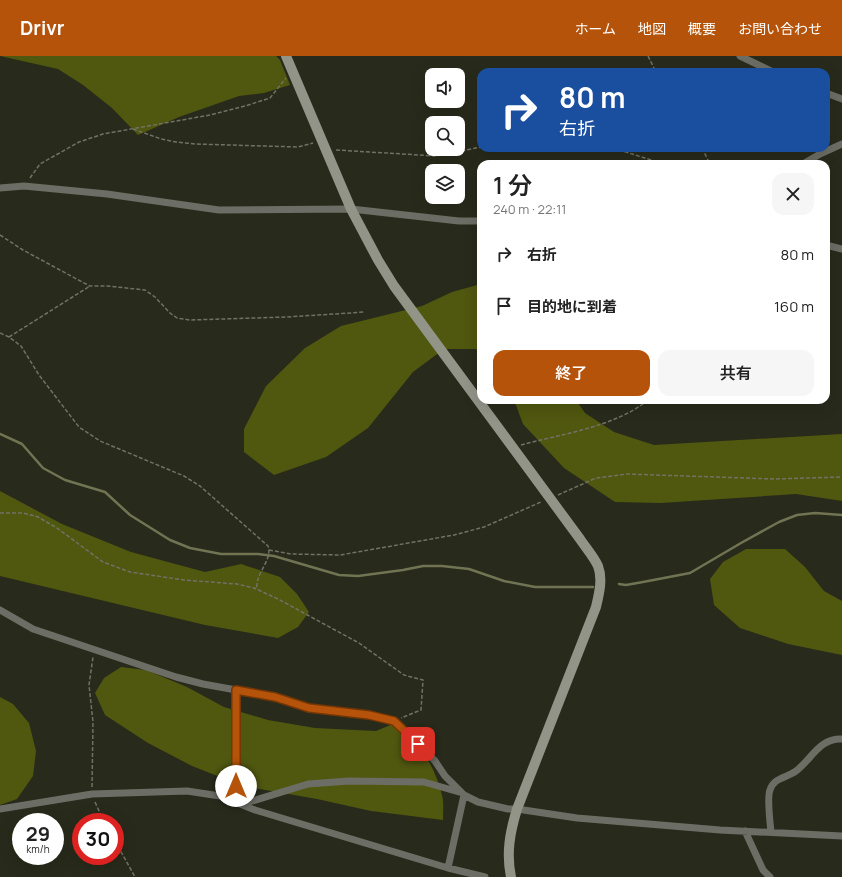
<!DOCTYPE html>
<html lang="ja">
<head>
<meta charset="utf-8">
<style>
  :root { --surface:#fff; --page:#f6f6f6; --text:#222; --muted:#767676; --accent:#b45309 }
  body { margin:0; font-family:Manrope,"Noto Sans JP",sans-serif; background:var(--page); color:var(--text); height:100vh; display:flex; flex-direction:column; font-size:15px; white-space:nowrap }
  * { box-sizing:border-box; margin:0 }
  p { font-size:13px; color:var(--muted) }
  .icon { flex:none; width:22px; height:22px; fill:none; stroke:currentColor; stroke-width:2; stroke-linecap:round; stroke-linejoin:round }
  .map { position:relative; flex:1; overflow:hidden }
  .details { position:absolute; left:477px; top:104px; width:353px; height:244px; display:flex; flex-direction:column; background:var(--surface); border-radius:12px; box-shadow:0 4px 16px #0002 }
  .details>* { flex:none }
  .banner { position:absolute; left:477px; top:12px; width:353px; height:84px; border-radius:12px; box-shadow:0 4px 16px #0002; background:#1a4fa0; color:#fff; overflow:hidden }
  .buttons { position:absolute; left:425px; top:12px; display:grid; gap:8px }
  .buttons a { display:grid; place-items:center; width:40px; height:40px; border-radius:8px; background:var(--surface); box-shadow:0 4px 16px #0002; font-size:20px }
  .speed { position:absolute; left:12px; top:757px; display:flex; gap:8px; font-size:20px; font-weight:700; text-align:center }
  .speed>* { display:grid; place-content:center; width:52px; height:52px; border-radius:50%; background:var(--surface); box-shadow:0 4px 16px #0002; line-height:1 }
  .speed small { font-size:10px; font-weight:400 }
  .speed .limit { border:6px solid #d22; background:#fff; color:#111 }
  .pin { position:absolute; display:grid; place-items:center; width:34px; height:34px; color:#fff; margin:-17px; border-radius:8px; box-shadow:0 2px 6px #0006 }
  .me { position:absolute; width:44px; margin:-22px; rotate:0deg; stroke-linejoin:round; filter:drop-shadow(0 0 3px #0008) }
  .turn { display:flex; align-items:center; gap:14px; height:84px; padding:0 16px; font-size:18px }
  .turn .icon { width:52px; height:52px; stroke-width:2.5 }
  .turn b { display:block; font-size:28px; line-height:34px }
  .round { display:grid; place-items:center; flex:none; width:42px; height:42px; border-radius:12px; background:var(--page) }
  .summary { display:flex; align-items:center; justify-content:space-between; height:68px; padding:0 16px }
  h1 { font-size:24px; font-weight:600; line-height:30px }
  .primary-button { display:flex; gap:8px; margin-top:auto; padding:8px 16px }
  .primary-button a { flex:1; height:46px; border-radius:12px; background:var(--accent); color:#fff; font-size:16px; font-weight:600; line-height:46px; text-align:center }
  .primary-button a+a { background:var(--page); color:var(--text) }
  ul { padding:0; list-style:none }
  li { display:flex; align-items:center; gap:12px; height:52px; padding:0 16px }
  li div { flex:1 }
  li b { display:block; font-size:15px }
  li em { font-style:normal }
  header { display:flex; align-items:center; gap:24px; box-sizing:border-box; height:56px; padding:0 20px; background:var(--accent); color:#fff }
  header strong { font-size:19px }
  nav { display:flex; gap:22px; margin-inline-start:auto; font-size:14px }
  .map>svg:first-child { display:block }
  .green { fill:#50570f }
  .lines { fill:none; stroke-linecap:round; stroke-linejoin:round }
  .stream { stroke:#707453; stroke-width:2.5 }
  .path { stroke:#707265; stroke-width:1.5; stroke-dasharray:4 2; stroke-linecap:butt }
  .street { stroke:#6c6d65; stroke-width:7 }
  .secondary { stroke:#929488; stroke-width:10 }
  .route-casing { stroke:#753606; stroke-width:10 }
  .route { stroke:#b45309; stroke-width:7 }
</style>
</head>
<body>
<header>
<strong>Drivr</strong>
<nav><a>ホーム</a><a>地図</a><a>概要</a><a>お問い合わせ</a></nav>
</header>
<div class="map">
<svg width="842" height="821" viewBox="0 0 842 821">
  <rect width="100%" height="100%" fill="#282a1b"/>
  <path class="green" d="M0,0H276L280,4L290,29L264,37L239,40L179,61L138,79L112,52L83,29L58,13Z
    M481,228V299L476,293H444L413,316L368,372L326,401L274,419L244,396V373L266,330L305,292L341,270L422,250L452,236Z
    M514,344H576L585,357L614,376L654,389L842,378V445L796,438L661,447L615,446L564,412L523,368Z
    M0,435L62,468L131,496L205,516L241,508L280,521L297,538L309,556L298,571L278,582L205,569L0,520Z
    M746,493H785L805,511L824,535L842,545V599L788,588L740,572L714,549L710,523L723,506Z
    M121,611L146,614L187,631L224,651L268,664L315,672L376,675L400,665C419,686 435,711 442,739C444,746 443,756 443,764L371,755L317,743L243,730L192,710L148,687L105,659L95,637L104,622Z
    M0,641L13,648L29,667L36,695L33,720L17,743L0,749Z"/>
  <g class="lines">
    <path class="stream" d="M0,378L22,388L43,412L65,424L105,436L130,459L170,484L190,492L221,498H258L274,500L339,519L358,520L403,514L423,510H442L469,513L504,525L535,531H593
      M619,528L626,529L643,526L690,517L741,487L779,466L797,459L815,457L842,459"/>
    <path class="path" d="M648,0L656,16
      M133,73L161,83L176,86L195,88L298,91L313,87
      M613,92L664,108
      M702,92L710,108
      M336,94L436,100L481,91
      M30,122L40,108L79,86L103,78L210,59L245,50L270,42L286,22
      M0,179L23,194L84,227L90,230H107L145,234L155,241L170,257L177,262L190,264L287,261L365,256
      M0,277L9,281L21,290L39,319L79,371L100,385L184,420L200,430L268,490C272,501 261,513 258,523C257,526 257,530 256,533
      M9,281L90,230
      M521,389C561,378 615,371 648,344
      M558,439L596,422L627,418L774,423L842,421
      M0,457H23L38,461L57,472L103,506L130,516L184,524L237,528L254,532L278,543L359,587L404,619L423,624L421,654L401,662
      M269,494L291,498L340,499L369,494L454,479L484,471L541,446
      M92,731L93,666L89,629L93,601
      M95,746L104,766
      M115,785L135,821"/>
    <path class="street" d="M740,0L773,16
      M826,37L842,43
      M803,108L820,98L842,88
      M0,132L24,130L107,138L219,154L351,153L459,165H481
      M826,189L842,193
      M0,554L33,573L176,621L203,628L275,641L309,653L369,659L393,665L410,679L435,705L445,720L464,739L478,746L508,753H517L577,762L720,774L842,780
      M236,745V634
      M240,745L249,746L308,728L349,725L424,726L459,736
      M0,753L92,738L187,735L220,740L255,754L448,812L485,821
      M745,775L763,814L770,821
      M771,776C770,767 767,741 770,734C774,721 787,722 796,715C812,703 819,682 842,683
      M448,812L464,739"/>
    <path class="secondary" d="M286,0L351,153L378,204L394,230L580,483C586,492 594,501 598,510C603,523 599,538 596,551L517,753C510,776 506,797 511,821"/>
  </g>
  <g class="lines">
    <defs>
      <path id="route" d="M236,730V634L275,641L309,652L369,659L394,665L418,688"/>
    </defs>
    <use href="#route" class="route-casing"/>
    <use href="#route" class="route"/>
  </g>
</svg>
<div class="buttons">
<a><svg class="icon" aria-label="sound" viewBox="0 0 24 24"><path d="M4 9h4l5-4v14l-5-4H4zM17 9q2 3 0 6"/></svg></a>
<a><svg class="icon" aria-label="search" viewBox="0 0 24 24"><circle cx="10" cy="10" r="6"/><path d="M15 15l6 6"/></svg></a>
<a><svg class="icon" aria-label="layers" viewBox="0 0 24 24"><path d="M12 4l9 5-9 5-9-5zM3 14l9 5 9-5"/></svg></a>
</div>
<div class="speed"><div>29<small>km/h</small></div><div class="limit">30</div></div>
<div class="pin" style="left:418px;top:688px;background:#d93025"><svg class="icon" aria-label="arrive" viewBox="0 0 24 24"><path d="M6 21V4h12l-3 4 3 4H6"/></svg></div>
<svg class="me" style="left:236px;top:730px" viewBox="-20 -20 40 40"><circle r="19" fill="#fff"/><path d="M0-13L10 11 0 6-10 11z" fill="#b45309"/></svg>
<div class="banner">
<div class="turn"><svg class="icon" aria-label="right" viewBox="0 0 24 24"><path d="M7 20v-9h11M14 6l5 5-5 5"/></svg><div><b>80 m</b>右折</div></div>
</div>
<section class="details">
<div class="summary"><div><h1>1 分</h1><p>240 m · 22:11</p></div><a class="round"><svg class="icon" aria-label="close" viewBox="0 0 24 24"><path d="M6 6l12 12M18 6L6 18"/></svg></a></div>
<ul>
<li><svg class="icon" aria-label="right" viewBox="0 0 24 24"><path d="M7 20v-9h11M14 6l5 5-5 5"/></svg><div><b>右折</b></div><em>80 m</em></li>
<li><svg class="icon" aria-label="arrive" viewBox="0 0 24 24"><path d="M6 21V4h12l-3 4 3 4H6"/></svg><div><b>目的地に到着</b></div><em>160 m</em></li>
</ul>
<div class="primary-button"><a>終了</a><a>共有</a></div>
</section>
</div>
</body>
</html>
